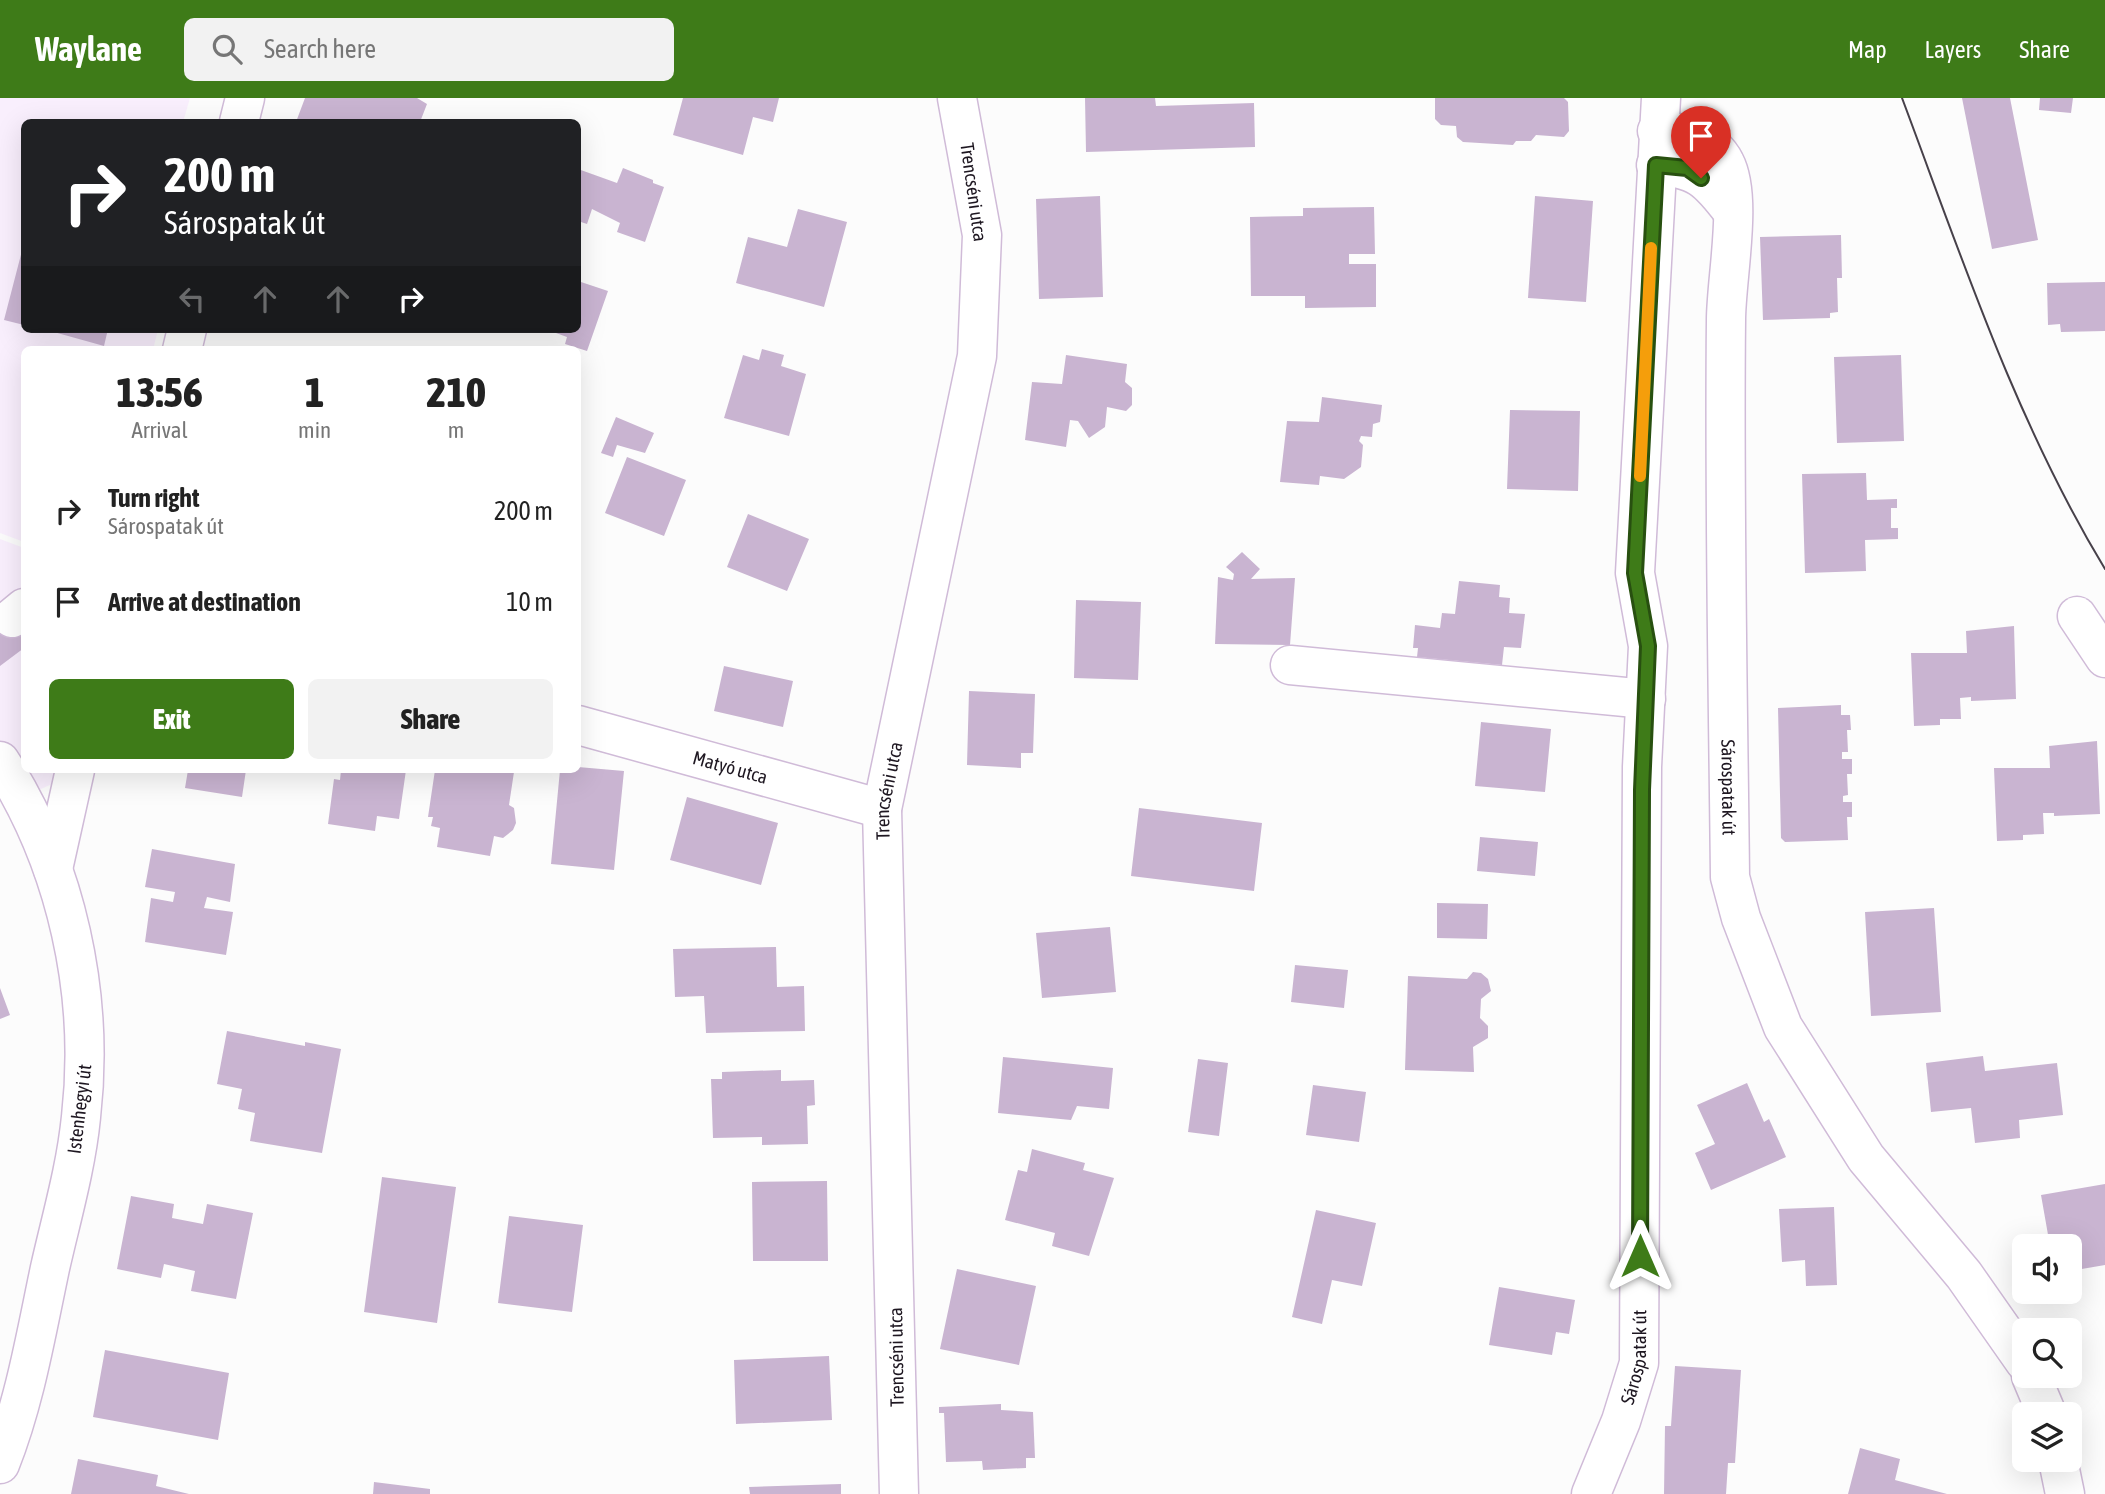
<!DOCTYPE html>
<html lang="en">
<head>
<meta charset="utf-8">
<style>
  :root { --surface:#fff; --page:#f2f2f2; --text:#222; --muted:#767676; --accent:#3e7b18 }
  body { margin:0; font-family:"Asap Condensed",sans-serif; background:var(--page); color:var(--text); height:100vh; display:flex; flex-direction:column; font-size:26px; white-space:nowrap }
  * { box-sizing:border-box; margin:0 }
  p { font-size:23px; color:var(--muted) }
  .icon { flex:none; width:38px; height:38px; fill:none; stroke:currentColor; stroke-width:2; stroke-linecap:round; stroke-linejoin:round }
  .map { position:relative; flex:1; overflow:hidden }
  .side { position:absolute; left:21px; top:248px; width:560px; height:427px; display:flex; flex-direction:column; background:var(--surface); border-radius:10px; box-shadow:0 7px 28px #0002 }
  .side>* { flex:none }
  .banner { position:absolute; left:21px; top:21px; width:560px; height:214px; border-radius:10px; box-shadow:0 7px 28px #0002; background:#202124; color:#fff; overflow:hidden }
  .tools { position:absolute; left:2012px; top:1136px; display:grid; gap:14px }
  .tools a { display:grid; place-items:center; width:70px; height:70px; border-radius:10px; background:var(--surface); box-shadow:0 7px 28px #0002; font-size:35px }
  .pin { position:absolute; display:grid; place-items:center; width:60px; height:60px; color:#fff; margin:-72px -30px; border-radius:50% 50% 50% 0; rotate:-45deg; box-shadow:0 0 7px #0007 }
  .pin .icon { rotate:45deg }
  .me { position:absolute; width:77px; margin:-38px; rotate:0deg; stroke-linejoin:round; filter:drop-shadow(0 0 5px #0008) }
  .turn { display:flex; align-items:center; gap:24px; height:147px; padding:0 28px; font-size:32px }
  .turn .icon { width:91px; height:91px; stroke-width:2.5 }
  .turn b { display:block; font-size:49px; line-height:60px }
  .lanes { display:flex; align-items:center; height:66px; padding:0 28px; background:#0003; justify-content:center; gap:35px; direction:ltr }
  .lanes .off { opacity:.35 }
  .eta { display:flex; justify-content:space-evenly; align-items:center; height:119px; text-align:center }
  .eta b { font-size:42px; font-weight:800; line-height:49px }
  .button { display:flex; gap:14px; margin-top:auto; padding:14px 28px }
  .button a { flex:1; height:80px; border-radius:10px; background:var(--accent); color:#fff; font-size:28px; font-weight:800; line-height:80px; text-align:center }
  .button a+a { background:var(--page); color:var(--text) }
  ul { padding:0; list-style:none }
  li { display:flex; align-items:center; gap:21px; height:91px; padding:0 28px }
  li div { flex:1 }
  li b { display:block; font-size:26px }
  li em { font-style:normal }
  header { display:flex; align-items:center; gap:42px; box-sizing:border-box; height:98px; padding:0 35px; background:var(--accent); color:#fff }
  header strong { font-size:33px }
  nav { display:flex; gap:38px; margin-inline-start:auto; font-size:24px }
  .search { width:490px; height:63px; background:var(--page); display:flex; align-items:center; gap:18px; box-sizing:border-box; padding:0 24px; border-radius:10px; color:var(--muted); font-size:26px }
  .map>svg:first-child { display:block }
  .built { fill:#f9effd }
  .building { fill:#c9b4d1 }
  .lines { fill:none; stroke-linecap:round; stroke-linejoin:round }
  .minor-casing { stroke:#d0bbd8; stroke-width:41 }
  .minor { stroke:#fff; stroke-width:38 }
  .tram { stroke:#47414a; stroke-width:2 }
  .route-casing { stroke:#285010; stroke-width:18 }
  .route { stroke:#3e7b18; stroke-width:12 }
  .slow { stroke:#f59e0b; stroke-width:12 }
  .labels { text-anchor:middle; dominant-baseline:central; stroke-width:7; stroke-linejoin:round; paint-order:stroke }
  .street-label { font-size:19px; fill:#1e1721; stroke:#fff }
</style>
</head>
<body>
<header>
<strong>Waylane</strong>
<div class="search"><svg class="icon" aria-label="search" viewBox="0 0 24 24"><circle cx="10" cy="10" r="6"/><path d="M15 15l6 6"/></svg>Search here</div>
<nav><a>Map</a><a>Layers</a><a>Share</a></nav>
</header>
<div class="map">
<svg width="2105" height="1396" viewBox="0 0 2105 1396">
  <rect width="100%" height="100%" fill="#fcfcfc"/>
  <path class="built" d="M0,0H190L183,24H24V231H158L153,252H24V444L0,435Z
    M0,441L24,450V672H71L61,682L41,691L20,694L0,663Z"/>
  <path class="building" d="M305,0H417L427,6L420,24H296Z
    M683,0H779L773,24L753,19L743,57L673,37Z
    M1085,0H1155L1156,8L1254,5L1255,49L1086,54Z
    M1435,0H1564L1568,4L1569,33L1564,39L1536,37L1531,43H1516L1513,47L1463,44L1457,39L1456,28L1441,27L1435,21Z
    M1962,0H2010L2038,142L1992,151Z
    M2040,0H2073L2071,15L2039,12Z
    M623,70L653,82V85L664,89L645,144L617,134L620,125L592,111L587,126L578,123V71L617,85Z
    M1100,98L1103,199L1039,201L1036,101Z
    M1535,98L1593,103L1586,204L1528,200Z
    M1374,109L1375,156H1349V166H1376V209L1305,210V198H1251L1250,119L1303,118V110Z
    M798,111L847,124L824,209L736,185L748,139L787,149Z
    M1841,137L1842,180H1837L1838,214L1830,215V220L1763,222L1760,139Z
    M24,145V227L4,222Z
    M578,183L608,193L587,253L565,246L567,239L545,231H578Z
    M2105,184V233L2061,234L2060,226L2048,227L2047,185Z
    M43,231H108L104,248Z
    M762,251L784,257L781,268L806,276L789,338L724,320L743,257L759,262Z
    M1066,257L1127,266L1125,284L1132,290V307L1126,313L1107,309L1105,329L1089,340L1078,323L1070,322L1066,349L1025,342L1032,284L1062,286Z
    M1901,257L1904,343L1837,345L1834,259Z
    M1322,299L1382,307L1380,324L1373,326L1372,339L1361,338L1359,343L1363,347L1361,369L1344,381L1320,378L1319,387L1280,384L1287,323L1319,324Z
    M1510,312L1580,313L1578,393L1507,391Z
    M616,319L654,335L645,355L617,347L613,359L601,355Z
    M627,359L686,382L664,438L605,415Z
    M1866,375L1867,402L1897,401V410H1891V430H1898V441L1865,442L1866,473L1805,475L1802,376Z
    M748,416L809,441L787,493L727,469Z
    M1242,454L1260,471L1251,481L1295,480L1290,547L1215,546L1218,479L1233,482L1234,476L1226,469Z
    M1459,483L1500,487L1499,499L1510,500L1509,515L1525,516L1521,550L1504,549L1502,567L1417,559L1418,550H1413L1415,527L1440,530L1442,515L1455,516Z
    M1076,502L1141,504L1138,582L1074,580Z
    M0,503L24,537V550L0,568Z
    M2014,528L2016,601L1971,603V599L1960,600L1961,621H1940V627L1914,628L1911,555H1967L1966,533Z
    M724,568L793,583L783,629L714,613Z
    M969,593L1035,596L1033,655H1021V670L967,667Z
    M1841,607V617H1850L1851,632H1847L1848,654H1842V661H1852V676H1847L1848,697L1843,698V704H1852V719H1847L1848,742L1785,744L1781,740L1778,610Z
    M1481,624L1551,631L1545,694L1475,688Z
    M2097,643L2100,716L2054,718V715H2043L2044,736L2023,737V742L1997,743L1994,670H2050L2049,648Z
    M578,669L624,673L614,772L551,766L560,672H578Z
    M188,672H246L242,699L185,690Z
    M341,672H406L399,721L377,718L375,733L328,726L334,681L340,682Z
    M435,672L514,674L509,707L514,710L516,725L513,732L503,740L494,738L490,758L437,749L440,730L431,728L433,719H428Z
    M687,699L778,725L761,787L670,762Z
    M1139,710L1262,725L1254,793L1131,778Z
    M1480,739L1538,744L1535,778L1477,773Z
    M152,751L235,766L230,804L207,799L204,810L233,814L226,857L145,844L151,800L173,804L175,794L145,789Z
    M1437,805L1488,806L1487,841L1437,840Z
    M1934,810L1941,914L1871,918L1865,814Z
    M1110,829L1116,894L1042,900L1036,835Z
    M776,849L777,889L804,888L805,933L706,935L704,898L675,899L673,851Z
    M1295,867L1348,872L1344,910L1291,904Z
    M1473,874L1481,875L1488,881L1491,893L1481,901L1480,920L1488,928V940L1473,949L1474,974L1405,972L1408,878L1467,881Z
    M0,890L10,917L0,921Z
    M227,933L305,948V944L341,951L322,1055L250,1043L255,1015L238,1011L242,991L217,986Z
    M1983,958L1985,973L2057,965L2063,1017L2019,1022L2020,1040L1975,1045L1971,1010L1931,1014L1926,965Z
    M1003,959L1113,970L1109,1011L1077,1008L1071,1022L998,1015Z
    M1198,961L1228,965L1219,1038L1188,1034Z
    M781,972V983L814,982L815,1007L807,1008L808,1046L762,1047V1039L713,1040L711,981H722V974Z
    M1747,985L1764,1024L1769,1021L1786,1059L1711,1092L1695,1055L1715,1046L1697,1007Z
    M1313,987L1366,994L1359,1044L1306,1037Z
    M1032,1051L1085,1065L1083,1072L1114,1080L1089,1158L1052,1148L1055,1135L1005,1122L1018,1072L1027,1074Z
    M382,1079L456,1089L437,1225L364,1214Z
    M827,1083L828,1163H753L752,1084Z
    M2105,1086V1167L2070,1173V1148H2050L2041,1097Z
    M131,1098L174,1106L172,1120L203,1126L207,1106L253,1115L236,1201L191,1193L195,1173L164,1166L161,1180L117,1171Z
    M1834,1109L1837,1187L1806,1188L1805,1162L1782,1164L1779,1111Z
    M1316,1112L1376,1125L1362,1188L1332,1182L1322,1226L1292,1219Z
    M509,1118L583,1127L572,1214L498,1205Z
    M957,1171L1036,1188L1019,1267L940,1251Z
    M1499,1189L1575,1202L1569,1236L1556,1234L1552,1257L1489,1247Z
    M105,1252L229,1275L218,1342L93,1319Z
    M829,1258L832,1322L736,1326L734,1262Z
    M1675,1268L1741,1272L1735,1365H1728L1726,1396H1664L1665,1328H1671Z
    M1001,1306V1312L1033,1314L1035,1360H1026V1370L983,1372L982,1363L946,1364L944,1315H939V1309Z
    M1860,1350L1900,1361L1895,1382L1947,1396H1848Z
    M78,1361L158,1377L156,1388L189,1396H71Z
    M374,1384L430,1391V1396H373Z
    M841,1386V1396H750L749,1389Z"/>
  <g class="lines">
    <defs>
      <g id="minor">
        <path d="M239,24L245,0"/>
        <path id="s1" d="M1657,33C1683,34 1712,39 1725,65C1743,99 1726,181 1726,222C1724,408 1728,593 1730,779L1741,820L1783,929L1866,1060L1964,1177L2025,1264"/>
        <path d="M1656,67C1697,71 1707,80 1732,113"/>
        <path d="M182,252L187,231"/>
        <path d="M2077,518L2105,560"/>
        <path d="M12,520L24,510"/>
        <path d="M1290,567L1646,601"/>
        <path id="s2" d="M578,627L882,711"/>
        <path d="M0,663C67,767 95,897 81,1019C76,1070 61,1121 50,1170C36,1236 25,1303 0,1366"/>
        <path d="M53,771L75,672"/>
        <path d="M2031,1278L2047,1316"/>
        <path d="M2058,1362L2065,1396"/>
        <path id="s3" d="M899,1396L882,711L977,258L982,137L957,0"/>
        <path id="s4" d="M1591,1396L1621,1323L1639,1265L1642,669L1648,548L1635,475L1661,0"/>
      </g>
    </defs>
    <use href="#minor" class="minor-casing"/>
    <use href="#minor" class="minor"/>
    <path class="tram" d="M1902,0C1962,160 2016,324 2105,471"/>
  </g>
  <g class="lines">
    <defs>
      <path id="route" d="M1640,1158L1642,692L1648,548L1635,475L1656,67L1687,70L1701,80"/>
    </defs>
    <use href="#route" class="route-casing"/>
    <use href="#route" class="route"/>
    <path class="slow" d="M1640,378L1651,150"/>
  </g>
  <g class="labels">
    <g class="street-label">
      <text transform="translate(974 94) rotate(82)">Trencséni utca</text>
      <text stroke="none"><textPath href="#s2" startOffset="158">Matyó utca</textPath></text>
      <text stroke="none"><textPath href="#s1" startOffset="705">Sárospatak út</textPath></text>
      <text stroke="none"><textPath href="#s3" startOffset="704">Trencséni utca</textPath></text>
      <text transform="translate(79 1011) rotate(-83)">Istenhegyi út</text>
      <text transform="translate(896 1259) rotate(-91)">Trencséni utca</text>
      <text stroke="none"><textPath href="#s4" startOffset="145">Sárospatak út</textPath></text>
    </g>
  </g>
</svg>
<div class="tools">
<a><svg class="icon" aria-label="sound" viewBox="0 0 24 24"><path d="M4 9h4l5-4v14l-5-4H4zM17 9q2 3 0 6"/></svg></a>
<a><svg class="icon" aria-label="search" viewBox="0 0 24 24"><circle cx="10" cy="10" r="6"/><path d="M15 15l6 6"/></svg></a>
<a><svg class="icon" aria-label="layers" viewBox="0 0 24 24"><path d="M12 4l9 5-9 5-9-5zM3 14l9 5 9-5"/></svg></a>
</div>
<div class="pin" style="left:1701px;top:80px;background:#d93025"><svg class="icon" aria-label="arrive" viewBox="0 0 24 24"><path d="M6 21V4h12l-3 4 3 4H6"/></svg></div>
<svg class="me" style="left:1640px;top:1158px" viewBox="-20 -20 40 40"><path d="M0-17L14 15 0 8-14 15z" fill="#3e7b18" stroke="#fff" stroke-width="4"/></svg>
<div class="banner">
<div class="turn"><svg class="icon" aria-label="right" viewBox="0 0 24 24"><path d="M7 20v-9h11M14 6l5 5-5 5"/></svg><div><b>200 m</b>Sárospatak út</div></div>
<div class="lanes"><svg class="icon off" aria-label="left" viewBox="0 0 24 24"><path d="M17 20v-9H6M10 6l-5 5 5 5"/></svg><svg class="icon off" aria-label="ahead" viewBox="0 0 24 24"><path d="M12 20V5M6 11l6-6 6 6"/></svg><svg class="icon off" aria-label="ahead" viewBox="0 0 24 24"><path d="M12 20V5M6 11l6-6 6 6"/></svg><svg class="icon" aria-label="right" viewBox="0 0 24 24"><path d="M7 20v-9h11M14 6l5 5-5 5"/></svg></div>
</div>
<section class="side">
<div class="eta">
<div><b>13:56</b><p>Arrival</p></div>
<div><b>1</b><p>min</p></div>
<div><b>210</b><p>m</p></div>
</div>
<ul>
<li><svg class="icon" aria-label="right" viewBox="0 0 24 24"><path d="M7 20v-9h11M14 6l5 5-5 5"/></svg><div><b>Turn right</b><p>Sárospatak út</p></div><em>200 m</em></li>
<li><svg class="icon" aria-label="arrive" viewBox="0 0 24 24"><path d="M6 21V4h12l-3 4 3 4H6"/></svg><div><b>Arrive at destination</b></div><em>10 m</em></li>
</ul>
<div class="button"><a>Exit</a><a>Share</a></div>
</section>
</div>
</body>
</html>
